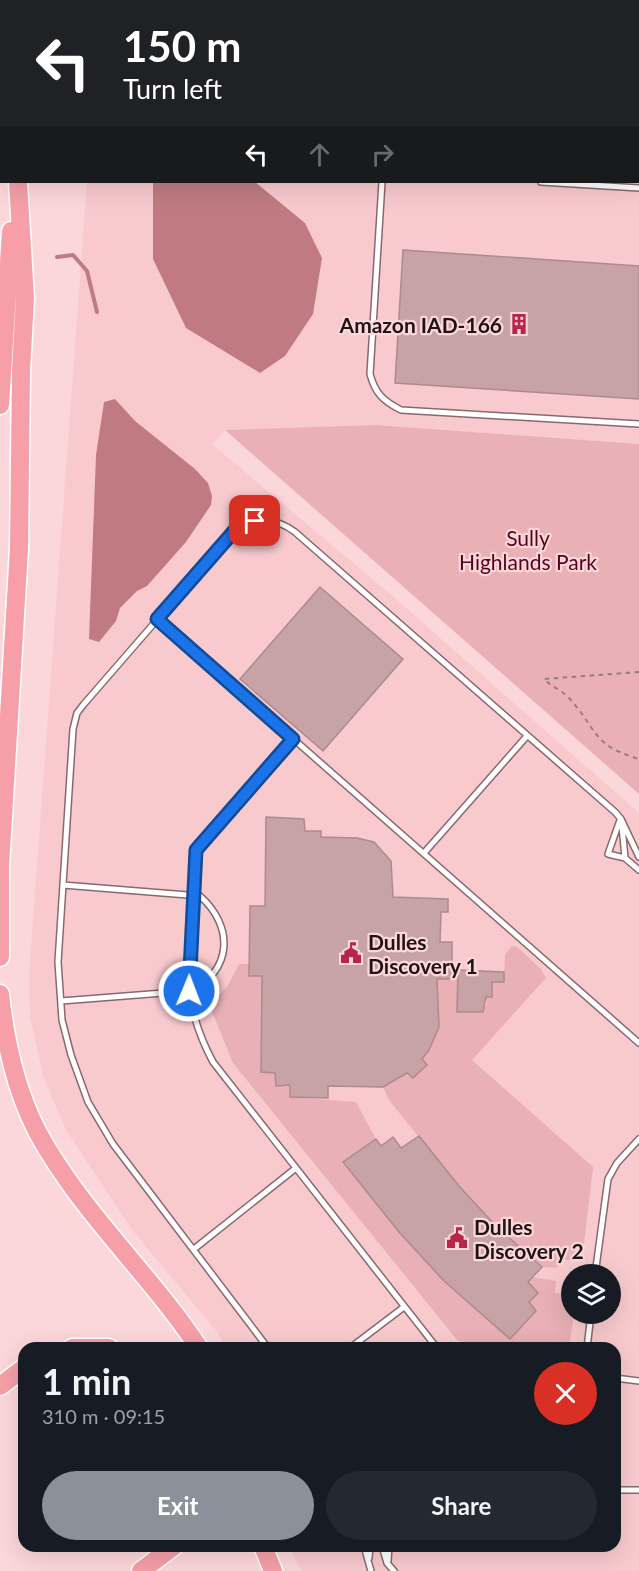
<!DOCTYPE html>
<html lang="en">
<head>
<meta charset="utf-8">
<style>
  :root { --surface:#171b24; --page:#242831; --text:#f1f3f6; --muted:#9ea1a6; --accent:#8c9099 }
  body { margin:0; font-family:Lato,sans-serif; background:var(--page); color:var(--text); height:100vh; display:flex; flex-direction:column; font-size:22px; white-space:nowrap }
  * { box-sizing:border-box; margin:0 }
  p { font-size:20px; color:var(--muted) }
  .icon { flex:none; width:33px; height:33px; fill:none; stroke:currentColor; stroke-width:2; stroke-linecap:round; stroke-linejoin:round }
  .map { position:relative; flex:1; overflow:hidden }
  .details { position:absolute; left:18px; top:1342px; width:603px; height:210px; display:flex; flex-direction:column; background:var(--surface); border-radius:18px; box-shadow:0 6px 24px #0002 }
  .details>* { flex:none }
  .hud { position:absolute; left:0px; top:0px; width:639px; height:183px; box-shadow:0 6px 24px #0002; background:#202124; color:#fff; overflow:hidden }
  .controls { position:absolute; left:561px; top:1264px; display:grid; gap:12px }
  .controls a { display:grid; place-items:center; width:60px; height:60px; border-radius:50%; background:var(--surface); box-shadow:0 6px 24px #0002; font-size:30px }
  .pin { position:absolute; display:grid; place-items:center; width:51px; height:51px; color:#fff; margin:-26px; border-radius:12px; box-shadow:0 3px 9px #0006 }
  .me { position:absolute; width:66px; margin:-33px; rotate:1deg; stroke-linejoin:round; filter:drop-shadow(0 0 4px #0008) }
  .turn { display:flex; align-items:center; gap:21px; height:126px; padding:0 24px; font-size:27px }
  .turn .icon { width:78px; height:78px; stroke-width:2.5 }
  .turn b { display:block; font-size:42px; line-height:51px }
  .lanes { display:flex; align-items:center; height:57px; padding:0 24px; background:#0003; justify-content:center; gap:30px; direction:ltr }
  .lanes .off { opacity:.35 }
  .round { display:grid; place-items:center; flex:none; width:63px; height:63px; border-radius:32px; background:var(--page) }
  .overview { display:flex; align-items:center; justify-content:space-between; height:102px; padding:0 24px }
  h1 { font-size:36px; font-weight:700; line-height:45px }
  .action { display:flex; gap:12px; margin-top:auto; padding:12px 24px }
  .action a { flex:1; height:69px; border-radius:36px; background:var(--accent); color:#fff; font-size:24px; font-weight:700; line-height:69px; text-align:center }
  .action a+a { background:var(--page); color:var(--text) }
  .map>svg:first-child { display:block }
  .built { fill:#f8cace; fill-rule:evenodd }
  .green { fill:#e9b0b5 }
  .water { fill:#c07b82 }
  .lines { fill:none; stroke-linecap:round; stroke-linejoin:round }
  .stream { stroke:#c07b82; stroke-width:4 }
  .building { fill:#c7a3a6; stroke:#ad8a8d; stroke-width:1.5 }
  .service-casing { stroke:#89696c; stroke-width:8 }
  .motorway-casing { stroke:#fff; stroke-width:21 }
  .path { stroke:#977d7f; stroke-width:2; stroke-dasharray:4.5 4.5; stroke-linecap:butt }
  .service { stroke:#fff; stroke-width:5 }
  .motorway { stroke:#f69fa9; stroke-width:18 }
  .route-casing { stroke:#114b97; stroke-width:15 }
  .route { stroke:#1a73e8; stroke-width:10 }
  .labels { text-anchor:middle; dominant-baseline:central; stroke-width:4.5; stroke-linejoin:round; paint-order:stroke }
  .poi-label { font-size:21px; font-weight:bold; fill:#201314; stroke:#fcd7da; text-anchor:start }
  .park-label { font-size:21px; fill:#58001b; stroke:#fcd7da }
</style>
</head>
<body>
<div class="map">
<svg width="639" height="1571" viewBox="0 0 639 1571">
  <rect width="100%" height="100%" fill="#fcd7da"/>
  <path class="built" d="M98,0H639V444L376,425L225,430L213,445L389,593L639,813V1571H301L289,1547L615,1546V1348H226L217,1332L133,1231L66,1130L43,1076L30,1016L29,975L87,182H638V2ZM572,1275H610V1314H572Z"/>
  <path class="green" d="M376,425L639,444V794L225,430Z
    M512,946L517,947L541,969L546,978L472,1060L593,1167L583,1252H577L576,1261L559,1259L557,1268L542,1267L496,1226L442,1166L389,1100L383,1087L407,1073L413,1078L427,1066L422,1059C442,1034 438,1009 437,979H458V1012H482L483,1006L487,1005L486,997H492V982L504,981L505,955Z
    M239,964H249V976H262L261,1072L275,1073L276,1085H290V1097L356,1102L376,1139L344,1163L399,1232L444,1281L510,1339L536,1311L529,1302L538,1293L528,1282L532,1277L556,1281L555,1293L570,1295L574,1314L569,1348H510L458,1341L233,1063L209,1004L227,987Z"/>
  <path class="water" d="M153,182H255L305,223L322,258L313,314L285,356L260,373L186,328L153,259Z
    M115,399L135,421L195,469L208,483L212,496L211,505L186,542L147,586L137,591L120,608L116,621L99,642L89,639L96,455L104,402Z"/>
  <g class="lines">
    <path class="stream" d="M57,257L73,255L87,271L97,312"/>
  </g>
  <path class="building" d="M403,250L639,266V399L395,383Z
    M320,587L403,659L323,751L240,679Z
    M266,817L304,819L305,831H321V837L357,838L374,842L391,861L393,897L448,899V912H441L440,942H452V979H437L439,1027L429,1050L422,1059L427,1065L413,1078L407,1073L383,1087L328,1086V1098L290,1097V1085L276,1086L275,1073L261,1072L262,976H249L250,906H265Z
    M458,970L504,972V982H492V997H486L483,1012H457Z
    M419,1136L459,1186L496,1226L542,1267L528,1282L538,1293L529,1302L536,1311L510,1339L444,1281L399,1232L343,1162L376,1139L381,1146L393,1137L401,1148Z"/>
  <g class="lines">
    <defs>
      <path id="service" d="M276,2V0
        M501,2V0
        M382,182L370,374C375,393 383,401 401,410L639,424
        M541,182L639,188
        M157,619L639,1043
        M293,739L196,850L188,986C192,1014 200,1038 213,1062L437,1348
        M620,820L608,854L625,858
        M622,826L625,858L639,870
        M424,853L527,736
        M61,1001L189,991C233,972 234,926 200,896L63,885
        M194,1249L296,1168
        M595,1275L608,1179L617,1163L639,1139
        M268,1348L113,1144L88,1102L71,1055L62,1020L58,962L73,729L77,713L84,704L235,530C256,517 275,517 295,532L615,812L621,819L639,857
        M350,1348L404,1307
        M587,1348L591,1314
        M615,1378L639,1381
        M615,1490H639
        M364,1546L371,1571
        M382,1546L387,1563L394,1571
        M369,1558L370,1546
        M388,1561L389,1546"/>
      <path id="motorway" d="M26,2V0
        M0,405L11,231
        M0,866L19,549L21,371L25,298L18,182
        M0,957V863
        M0,994C5,1041 16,1091 38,1133C81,1212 150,1274 199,1348
        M72,1348H109
        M0,1386L24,1368
        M263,1546L273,1571
        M141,1571L174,1546"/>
    </defs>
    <use href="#service" class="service-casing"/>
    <use href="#motorway" class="motorway-casing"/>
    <path class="path" d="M639,672L544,679C552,687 563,691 570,699C599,732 592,745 639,759"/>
    <use href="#service" class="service"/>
    <use href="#motorway" class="motorway"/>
  </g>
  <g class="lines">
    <defs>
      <path id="route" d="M189,991L196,850L293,739L157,619L235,530L255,521"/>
    </defs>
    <use href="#route" class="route-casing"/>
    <use href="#route" class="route"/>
  </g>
  <defs>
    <symbol id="building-bare" viewBox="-9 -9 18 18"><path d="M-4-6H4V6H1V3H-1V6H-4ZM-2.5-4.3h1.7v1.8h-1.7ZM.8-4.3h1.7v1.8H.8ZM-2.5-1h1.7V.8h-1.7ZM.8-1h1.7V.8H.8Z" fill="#b7264a" stroke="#fcd7da" stroke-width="2.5" paint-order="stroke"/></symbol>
    <symbol id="civic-bare" viewBox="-9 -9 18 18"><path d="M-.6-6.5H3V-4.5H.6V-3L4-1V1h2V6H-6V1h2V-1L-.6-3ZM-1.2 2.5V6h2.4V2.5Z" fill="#b7264a" stroke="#fcd7da" stroke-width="2.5" paint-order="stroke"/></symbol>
  </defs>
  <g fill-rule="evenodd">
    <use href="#building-bare" x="504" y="309" width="30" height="30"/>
    <use href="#civic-bare" x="336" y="938" width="30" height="30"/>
    <use href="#civic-bare" x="442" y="1223" width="30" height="30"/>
  </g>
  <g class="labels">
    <g class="poi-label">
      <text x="502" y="324" text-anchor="end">Amazon IAD-166</text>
      <text x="368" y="941">Dulles<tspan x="368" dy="24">Discovery 1</tspan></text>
      <text x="474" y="1226">Dulles<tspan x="474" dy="24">Discovery 2</tspan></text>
    </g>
    <g class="park-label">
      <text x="528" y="537">Sully<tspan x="528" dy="24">Highlands Park</tspan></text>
    </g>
  </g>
</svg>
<div class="controls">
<a><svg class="icon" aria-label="layers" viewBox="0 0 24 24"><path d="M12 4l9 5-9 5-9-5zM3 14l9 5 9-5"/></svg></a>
</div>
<div class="pin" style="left:255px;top:521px;background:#d93025"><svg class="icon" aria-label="arrive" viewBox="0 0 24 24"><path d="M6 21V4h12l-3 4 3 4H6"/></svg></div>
<svg class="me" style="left:189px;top:991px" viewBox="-20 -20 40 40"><circle r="17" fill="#1a73e8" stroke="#fff" stroke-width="3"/><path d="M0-11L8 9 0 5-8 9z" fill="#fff"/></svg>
<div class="hud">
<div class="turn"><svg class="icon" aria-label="left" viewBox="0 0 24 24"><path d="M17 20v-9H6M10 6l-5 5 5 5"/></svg><div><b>150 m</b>Turn left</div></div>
<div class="lanes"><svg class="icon" aria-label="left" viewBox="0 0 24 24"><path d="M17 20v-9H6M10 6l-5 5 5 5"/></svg><svg class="icon off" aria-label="ahead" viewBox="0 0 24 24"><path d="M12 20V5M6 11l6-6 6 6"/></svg><svg class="icon off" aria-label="right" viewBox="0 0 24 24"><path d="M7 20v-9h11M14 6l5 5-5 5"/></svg></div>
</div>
<section class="details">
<div class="overview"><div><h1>1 min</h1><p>310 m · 09:15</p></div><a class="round" style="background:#d93025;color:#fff"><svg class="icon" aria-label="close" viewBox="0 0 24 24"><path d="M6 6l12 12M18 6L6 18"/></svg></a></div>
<div class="action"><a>Exit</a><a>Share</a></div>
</section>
</div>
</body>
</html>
